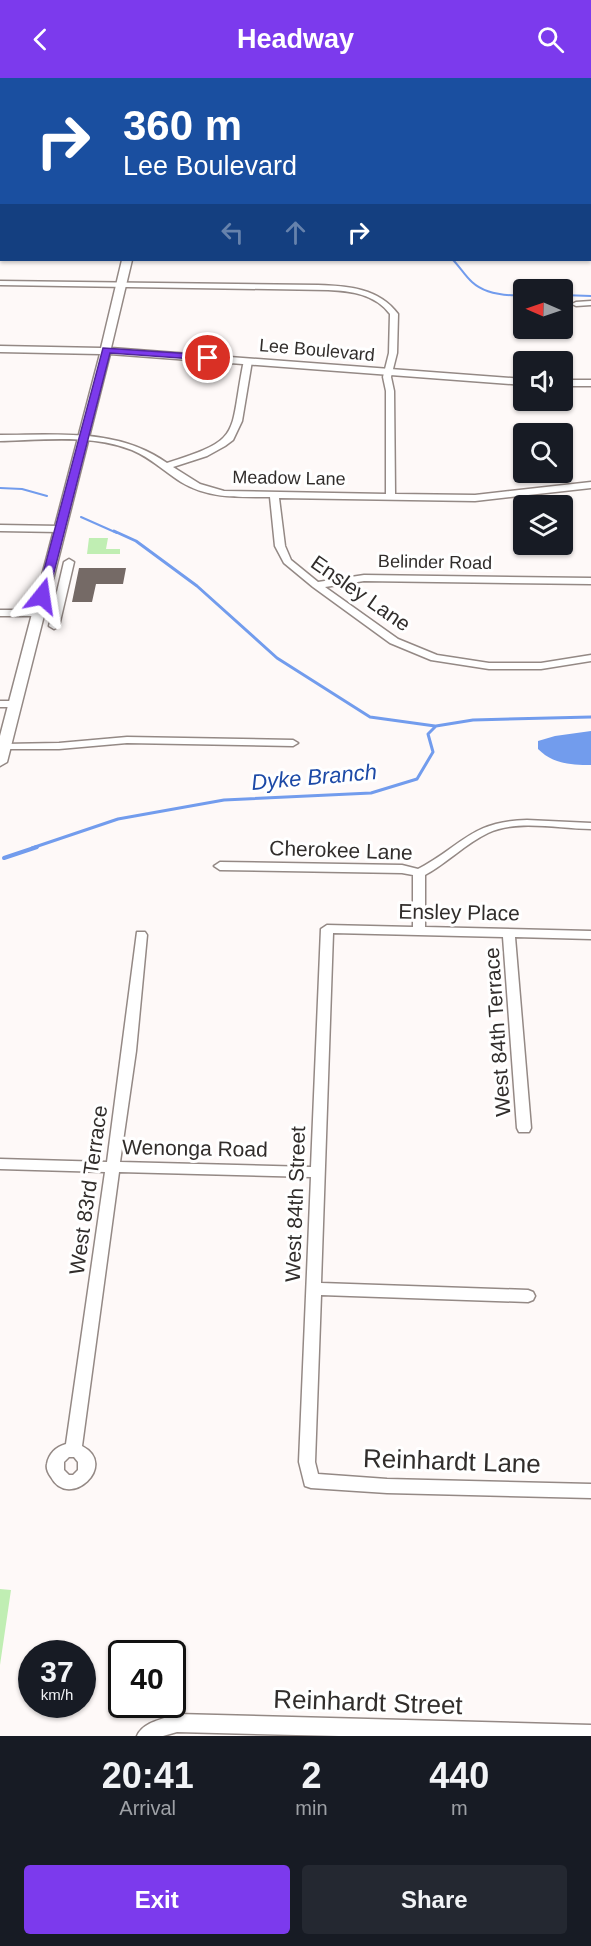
<!DOCTYPE html>
<html lang="en">
<head>
<meta charset="utf-8">
<style>
  :root { --surface:#171b24; --page:#242831; --text:#f1f3f6; --muted:#9ea1a6; --accent:#7c3aed }
  body { margin:0; font-family:Helvetica,sans-serif; background:var(--page); color:var(--text); height:100vh; display:flex; flex-direction:column; font-size:22px; white-space:nowrap }
  * { box-sizing:border-box; margin:0 }
  p { font-size:20px; color:var(--muted) }
  .icon { flex:none; width:33px; height:33px; fill:none; stroke:currentColor; stroke-width:2; stroke-linecap:round; stroke-linejoin:round }
  .map { position:relative; height:1658px; overflow:hidden }
  .drawer { display:flex; flex-direction:column; background:var(--surface); flex:1 }
  .drawer>* { flex:none }
  .top-card { position:absolute; left:0px; top:0px; width:591px; height:183px; box-shadow:0 2px 4px #0004; background:#1a4fa0; color:#fff; overflow:hidden }
  .needle { width:39px; rotate:272deg }
  .fabs { position:absolute; left:513px; top:201px; display:grid; gap:12px }
  .fabs a { display:grid; place-items:center; width:60px; height:60px; border-radius:6px; background:var(--surface); box-shadow:0 2px 4px #0004; font-size:30px }
  .speed { position:absolute; left:18px; top:1562px; display:flex; gap:12px; font-size:30px; font-weight:700; text-align:center }
  .speed>* { display:grid; place-content:center; width:78px; height:78px; border-radius:50%; background:var(--surface); box-shadow:0 2px 4px #0004; line-height:1 }
  .speed small { font-size:15px; font-weight:400 }
  .speed .limit { border:3px solid #111; border-radius:9px; background:#fff; color:#111 }
  .pin { position:absolute; display:grid; place-items:center; width:51px; height:51px; color:#fff; margin:-26px; border:3px solid #fff; border-radius:50%; box-shadow:0 2px 6px #0007 }
  .me { position:absolute; width:66px; margin:-33px; rotate:15deg; stroke-linejoin:round; filter:drop-shadow(0 0 4px #0008) }
  .turn { display:flex; align-items:center; gap:21px; height:126px; padding:0 24px; font-size:27px }
  .turn .icon { width:78px; height:78px; stroke-width:2.5 }
  .turn b { display:block; font-size:42px; line-height:51px }
  .lanes { display:flex; align-items:center; height:57px; padding:0 24px; background:#0003; justify-content:center; gap:30px; direction:ltr }
  .lanes .off { opacity:.35 }
  .eta { display:flex; justify-content:space-evenly; align-items:center; height:102px; text-align:center }
  .eta b { font-size:36px; font-weight:600; line-height:42px }
  .primary-button { display:flex; gap:12px; margin-top:auto; padding:12px 24px }
  .primary-button a { flex:1; height:69px; border-radius:6px; background:var(--accent); color:#fff; font-size:24px; font-weight:600; line-height:69px; text-align:center }
  .primary-button a+a { background:var(--page); color:var(--text) }
  header { display:flex; justify-content:space-between; align-items:center; height:78px; padding:0 24px; background:var(--accent); color:#fff; font-size:27px; font-weight:600 }
  .map>svg:first-child { display:block }
  .green { fill:#c0eeb3 }
  .water { fill:#729ced }
  .lines { fill:none; stroke-linecap:round; stroke-linejoin:round }
  .stream-far2 { stroke:#729ced; stroke-width:2 }
  .stream-far1 { stroke:#729ced; stroke-width:3 }
  .stream { stroke:#729ced; stroke-width:4 }
  .building { fill:#756a66 }
  .minor-casing { stroke:#948985; stroke-width:3 }
  .tertiary-casing { stroke:#948985; stroke-width:3 }
  .secondary-casing { stroke:#948985; stroke-width:4 }
  .primary-casing { stroke:#d6d5d5; stroke-width:3 }
  .minor { fill:#fff; fill-rule:evenodd }
  .tertiary { fill:#fff; fill-rule:evenodd }
  .secondary { fill:#fff; fill-rule:evenodd }
  .primary { fill:#e9b6be; fill-rule:evenodd }
  .route { fill:#7c3aed; stroke:#51269a; stroke-width:1.5 }
  .labels { text-anchor:middle; dominant-baseline:central; stroke-width:6; stroke-linejoin:round; paint-order:stroke }
  .far-street-label { font-size:18px; fill:#312d2b; stroke:#fff }
  .street-label { font-size:21px; fill:#312d2b; stroke:#fff }
  .water-label { font-size:22px; font-style:italic; fill:#1d4aa7; stroke:#fff }
  .near-street-label { font-size:26px; fill:#312d2b; stroke:#fff }
</style>
</head>
<body>
<header><svg class="icon" aria-label="back" viewBox="0 0 24 24"><path d="M15 5l-7 7 7 7"/></svg>Headway<svg class="icon" aria-label="search" viewBox="0 0 24 24"><circle cx="10" cy="10" r="6"/><path d="M15 15l6 6"/></svg></header>
<div class="map">
<svg width="591" height="1658" viewBox="0 0 591 1658">
  <rect width="100%" height="100%" fill="#fef9f8"/>
  <path class="green" d="M89,460H108L106,471H120V476H87Z
    M0,1511L11,1512L0,1587Z"/>
  <path class="water" d="M591,653V687C570,687 553,686 538,671V663L555,658Z"/>
  <g class="lines">
    <path class="stream-far2" d="M453,182C460,189 465,198 472,204C485,216 507,218 524,217
      M562,217L591,218
      M0,410L22,411L47,418
      M81,439L117,455"/>
    <path class="stream-far1" d="M114,453L136,463L197,508L277,580L370,639L435,648
      M32,770L118,741L224,722L371,715L417,701L433,674L428,656L436,648L473,642L591,639"/>
    <path class="stream" d="M4,780L37,769"/>
  </g>
  <path class="building" d="M79,490H126L123,506H96L92,524H72Z"/>
  <g class="lines">
    <defs>
      <path id="minor" d="M180,0H186L179,2Z
        M419,0H425V2H419Z
        M590,85H591V95H590Z
        M590,103H591V107H590Z
        M590,130H591V134H590Z
        M0,150H2V154H0Z
        M0,203L318,207C348,208 379,210 398,236L397,275L391,299L394,313L395,416L475,417L591,404V410L475,423L279,420L285,468L291,482L318,504L364,497L591,500V506L364,503L325,509L398,561L437,577L489,585H541L591,577V583L541,591H489L431,582L390,565L313,509L284,485L275,468L270,419C239,419 209,421 181,404C164,393 151,380 132,372C91,356 43,362 0,363V357C58,357 118,350 167,385C243,361 229,358 243,287L245,281H248L252,283L242,343L233,362L225,368L207,378L173,389L200,406L224,413L386,416V313L383,299L389,275L390,236C375,216 351,213 328,212L0,207Z
        M591,223V227L576,228L572,226L576,224Z
        M0,447L60,448L65,451L60,454L0,453Z
        M69,481L74,484L59,548L54,551L49,548L64,484Z
        M0,532H38L43,535L38,538H0Z
        M0,623H15L20,626L15,629H0Z
        M127,659L293,662L298,665L293,668L127,665L59,671H0V667L4,666L59,665Z
        M527,742L591,745V751C559,751 518,741 488,755C465,766 447,785 425,797V849L591,853V861L515,859L531,1050L529,1054H519L517,1050L503,859L333,855L321,1205L528,1212L533,1214L535,1218L533,1222L528,1224L321,1217L315,1384L318,1396L387,1401L591,1406V1420L387,1415L311,1410L305,1408L299,1384L311,1099L119,1094L82,1368C119,1387 69,1433 51,1399C48,1395 46,1390 47,1386C49,1375 56,1369 66,1366L105,1094L0,1091V1081L107,1084L137,854H145L147,857L136,973L120,1084L311,1089L321,851L327,847L413,849V797L402,795L220,792L214,788L220,784L402,787L418,791C462,768 471,743 527,742ZM74,1379L78,1384V1392L73,1397H69L64,1392V1384L69,1379Z
        M177,1636L591,1647V1658H339L177,1654L163,1658H137C143,1644 163,1641 177,1636Z"/>
      <path id="tertiary" d="M122,182H132L111,270L524,301V307L110,276L7,684L0,688V658L100,276L0,274V268L101,270Z
        M562,302H591V308H562Z"/>
      <path id="secondary" d="M0,55H2V61H0Z
        M590,59H591V65H590Z"/>
      <path id="primary" d="M212,0H278L279,2H213Z
        M0,3H2V9H0Z
        M590,17H591V23H590Z"/>
    </defs>
    <use href="#minor" class="minor-casing"/>
    <use href="#tertiary" class="tertiary-casing"/>
    <use href="#secondary" class="secondary-casing"/>
    <use href="#primary" class="primary-casing"/>
    <use href="#minor" class="minor"/>
    <use href="#tertiary" class="tertiary"/>
    <use href="#secondary" class="secondary"/>
    <use href="#primary" class="primary"/>
  </g>
  <path class="route" d="M103,270L208,277L212,280L208,282L110,275L48,518L46,521H39L37,518Z"/>
  <g class="labels">
    <g class="far-street-label">
      <text transform="translate(317 272) rotate(5)">Lee Boulevard</text>
      <text transform="translate(289 400) rotate(1)">Meadow Lane</text>
      <text transform="translate(435 484) rotate(1)">Belinder Road</text>
    </g>
    <g class="street-label">
      <text transform="translate(361 515) rotate(35)">Ensley Lane</text>
      <text transform="translate(341 772) rotate(2)">Cherokee Lane</text>
      <text transform="translate(459 834) rotate(1)">Ensley Place</text>
      <text transform="translate(497 954) rotate(-94)">West 84th Terrace</text>
      <text transform="translate(195 1070) rotate(1)">Wenonga Road</text>
      <text transform="translate(88 1112) rotate(-82)">West 83rd Terrace</text>
      <text transform="translate(295 1126) rotate(-88)">West 84th Street</text>
    </g>
    <g class="water-label">
      <text transform="translate(314 699) rotate(-5)">Dyke Branch</text>
    </g>
    <g class="near-street-label">
      <text transform="translate(452 1383) rotate(2)">Reinhardt Lane</text>
      <text transform="translate(368 1624) rotate(2)">Reinhardt Street</text>
    </g>
  </g>
</svg>
<div class="fabs">
<a><svg class="needle" viewBox="-14 -14 28 28"><path d="M0-13l5 13h-10z" fill="#e53935"/><path d="M0 13l5-13h-10z" fill="#9ea1a6"/></svg></a>
<a><svg class="icon" aria-label="sound" viewBox="0 0 24 24"><path d="M4 9h4l5-4v14l-5-4H4zM17 9q2 3 0 6"/></svg></a>
<a><svg class="icon" aria-label="search" viewBox="0 0 24 24"><circle cx="10" cy="10" r="6"/><path d="M15 15l6 6"/></svg></a>
<a><svg class="icon" aria-label="layers" viewBox="0 0 24 24"><path d="M12 4l9 5-9 5-9-5zM3 14l9 5 9-5"/></svg></a>
</div>
<div class="speed"><div>37<small>km/h</small></div><div class="limit">40</div></div>
<div class="pin" style="left:208px;top:280px;background:#d93025"><svg class="icon" aria-label="arrive" viewBox="0 0 24 24"><path d="M6 21V4h12l-3 4 3 4H6"/></svg></div>
<svg class="me" style="left:42px;top:518px" viewBox="-20 -20 40 40"><path d="M0-17L14 15 0 8-14 15z" fill="#7c3aed" stroke="#fff" stroke-width="4"/></svg>
<div class="top-card">
<div class="turn"><svg class="icon" aria-label="right" viewBox="0 0 24 24"><path d="M7 20v-9h11M14 6l5 5-5 5"/></svg><div><b>360 m</b>Lee Boulevard</div></div>
<div class="lanes"><svg class="icon off" aria-label="left" viewBox="0 0 24 24"><path d="M17 20v-9H6M10 6l-5 5 5 5"/></svg><svg class="icon off" aria-label="ahead" viewBox="0 0 24 24"><path d="M12 20V5M6 11l6-6 6 6"/></svg><svg class="icon" aria-label="right" viewBox="0 0 24 24"><path d="M7 20v-9h11M14 6l5 5-5 5"/></svg></div>
</div>
</div>
<section class="drawer">
<div class="eta">
<div><b>20:41</b><p>Arrival</p></div>
<div><b>2</b><p>min</p></div>
<div><b>440</b><p>m</p></div>
</div>
<div class="primary-button"><a>Exit</a><a>Share</a></div>
</section>
</body>
</html>
